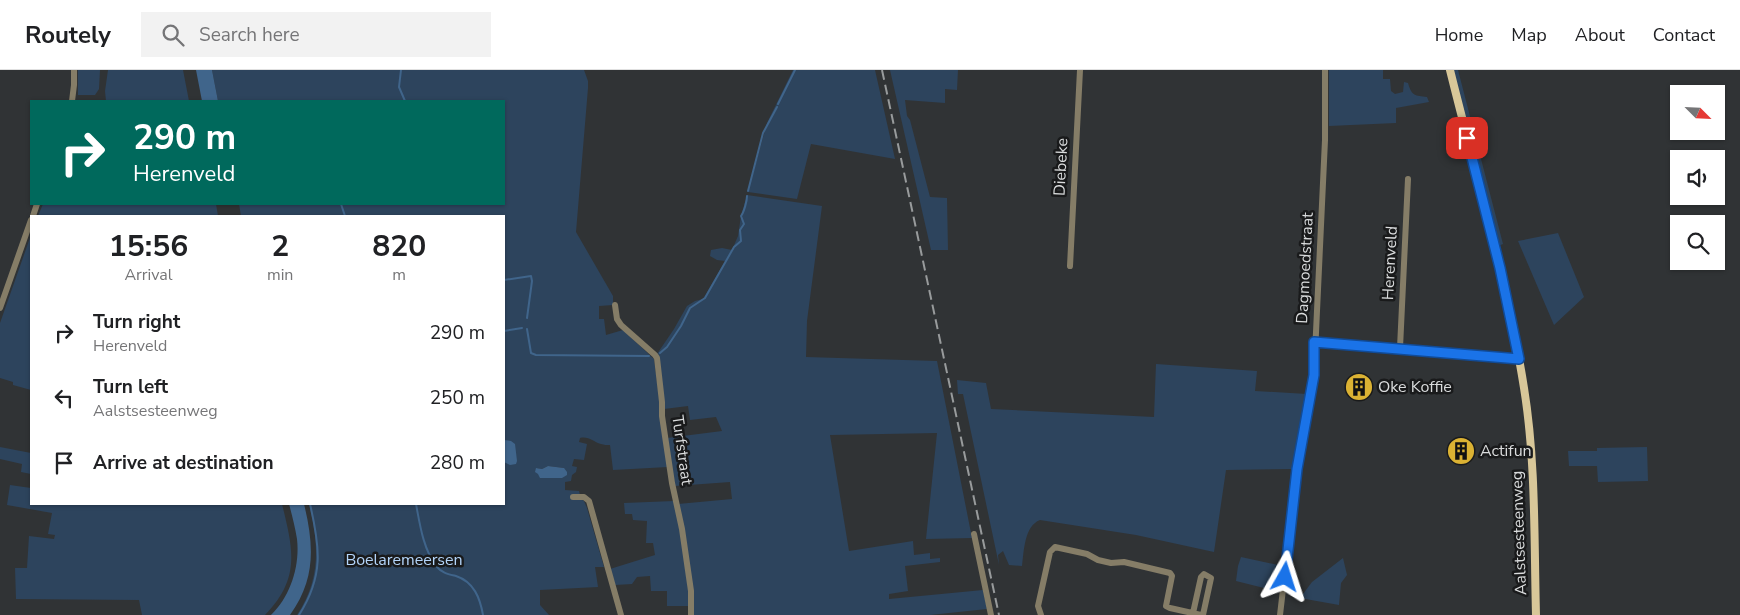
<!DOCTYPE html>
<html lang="en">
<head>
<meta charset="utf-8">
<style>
  :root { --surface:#fff; --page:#f2f2f2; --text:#202124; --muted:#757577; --line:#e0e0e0 }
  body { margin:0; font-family:"Nunito Sans",sans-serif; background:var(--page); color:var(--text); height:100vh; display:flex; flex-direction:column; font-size:19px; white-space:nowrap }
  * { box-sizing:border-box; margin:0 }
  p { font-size:16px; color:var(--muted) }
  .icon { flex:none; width:28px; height:28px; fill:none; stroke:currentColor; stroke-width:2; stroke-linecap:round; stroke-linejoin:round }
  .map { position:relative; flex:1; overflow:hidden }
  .drawer { position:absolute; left:30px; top:145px; width:475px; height:290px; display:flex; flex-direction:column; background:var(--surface); border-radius:0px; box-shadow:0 1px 4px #0004 }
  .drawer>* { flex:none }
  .guide { position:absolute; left:30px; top:30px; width:475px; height:105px; border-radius:0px; box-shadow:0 1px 4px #0004; background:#00695c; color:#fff; overflow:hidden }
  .needle { width:32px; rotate:114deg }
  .tools { position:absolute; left:1670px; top:15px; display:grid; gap:10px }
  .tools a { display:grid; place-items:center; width:55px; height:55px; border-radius:0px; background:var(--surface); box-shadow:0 1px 4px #0004; font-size:25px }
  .pin { position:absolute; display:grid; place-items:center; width:42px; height:42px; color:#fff; margin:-21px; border-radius:10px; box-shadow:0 2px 8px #0006 }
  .me { position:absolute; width:55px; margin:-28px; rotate:6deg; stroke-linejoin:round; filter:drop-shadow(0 0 4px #0008) }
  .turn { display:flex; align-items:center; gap:18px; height:105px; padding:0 20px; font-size:22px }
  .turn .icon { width:65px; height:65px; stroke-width:2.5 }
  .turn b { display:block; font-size:35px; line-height:42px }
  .eta { display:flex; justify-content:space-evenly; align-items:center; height:85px; text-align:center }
  .eta b { font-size:30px; font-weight:700; line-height:35px }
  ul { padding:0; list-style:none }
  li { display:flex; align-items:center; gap:15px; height:65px; padding:0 20px }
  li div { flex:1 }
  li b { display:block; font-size:19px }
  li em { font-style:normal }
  header { display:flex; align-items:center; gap:30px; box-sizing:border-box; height:70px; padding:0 25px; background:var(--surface); border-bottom:1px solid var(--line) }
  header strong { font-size:24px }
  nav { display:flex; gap:28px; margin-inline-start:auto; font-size:18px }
  .search { width:350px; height:45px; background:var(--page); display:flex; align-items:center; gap:12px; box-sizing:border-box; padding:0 18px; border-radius:0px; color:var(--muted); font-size:19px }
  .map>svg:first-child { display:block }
  .green { fill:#2d445d; fill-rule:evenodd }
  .water { fill:#40658b }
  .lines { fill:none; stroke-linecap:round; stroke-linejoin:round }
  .stream { stroke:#40658b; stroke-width:2 }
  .minor { stroke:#857d67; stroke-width:6 }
  .major { stroke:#d8c799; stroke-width:8 }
  .rail { stroke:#989b9c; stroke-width:2; stroke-dasharray:10 5; stroke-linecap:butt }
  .route-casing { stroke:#114b97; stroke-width:12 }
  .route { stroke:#1a73e8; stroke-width:9 }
  .labels { text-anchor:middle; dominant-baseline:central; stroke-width:5; stroke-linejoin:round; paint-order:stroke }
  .street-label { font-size:16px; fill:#dadcdd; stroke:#191a1b }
  .poi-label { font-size:16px; fill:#dadcdd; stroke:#191a1b; text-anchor:start }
  .park-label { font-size:16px; fill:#b3d5fa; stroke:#191a1b }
</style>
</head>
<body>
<header>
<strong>Routely</strong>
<div class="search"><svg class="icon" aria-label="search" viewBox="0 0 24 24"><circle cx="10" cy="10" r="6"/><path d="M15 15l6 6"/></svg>Search here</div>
<nav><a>Home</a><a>Map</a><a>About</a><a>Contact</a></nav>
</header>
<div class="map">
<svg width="1740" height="545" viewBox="0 0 1740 545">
  <rect width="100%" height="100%" fill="#303335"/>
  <path class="green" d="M78,0H100L99,19L95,25H78Z
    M108,0H183L189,31H106L105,21Z
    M212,0H584L588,11V18L576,162L613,226V235L599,236V249H604L606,265L623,260L654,289L668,397L613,400L610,375C607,375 604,375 601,374C593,372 589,366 580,368L579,372L587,374L584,390L574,389L572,396L577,397L576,402L572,405L571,411L565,412V420L579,421L581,429L584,431L587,438L604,497H595L598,517L540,520V535L549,545H297C321,509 319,474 309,434H504V146H241L239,134H504V31H218ZM548,396L564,398L562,408H541L536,398L542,399Z
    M793,0H875L895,89L811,74L797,129L748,122L767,53Z
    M890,0H958L957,20L945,19V33L905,30L907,46L910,50L930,127L947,128L948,180H931Z
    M1329,0H1383V9H1390L1391,21L1395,24L1403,22L1404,12L1408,13C1412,27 1415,25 1427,27L1429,32L1396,38V53L1329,56Z
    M1453,0H1458L1503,174L1498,176Z
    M747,125L822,136L807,251L806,287L937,291L972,468L926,469L937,363L830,365L849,481L913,471L914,485L930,483V489L940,488V492L905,496L908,521L889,524V529L983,520L987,539L930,545H693L678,434L732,429L730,412L675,416L667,368L722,361L716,347L690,350L688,336L664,339L657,284L674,259L687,236L695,231L703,229L725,191L717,190L710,186L711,180L722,178L732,180L738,166L741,146Z
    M43,134H216L218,146H38Z
    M1558,163L1584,227L1554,255L1518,171Z
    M31,165V320L13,315V312L0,308V253Z
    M1156,294L1257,301L1255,321L1307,324L1294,399L1226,400L1214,482L1136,465L1040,450C1024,456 1024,482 1022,496L1009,495L1003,481L998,485L999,495L963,324H958L957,310L986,313L991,339L1154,347Z
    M0,377L31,383V404L21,402L22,394L0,389Z
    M1647,377L1648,411L1598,412L1597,396H1569L1568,381H1597V378Z
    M10,415L31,418V434H282C293,479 301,508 265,545H142L139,530L16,529L15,498H27L29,466L54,469L55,465L48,464L52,443L7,435Z
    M674,431C681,466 688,500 689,536H667V521H651L650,506L637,507L632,514L615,515L610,499L655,485L653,473H646L647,451L633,450L632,444H625L624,433Z
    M1241,487L1283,496L1280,522L1236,511L1238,496Z
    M1343,488L1347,505L1341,513L1339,535L1300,528L1312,512Z"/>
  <path class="water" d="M196,0H212L218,31H202Z
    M504,370L511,371L515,374L517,391L516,394L510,395L504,392Z
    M548,396L564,398L567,402V405L562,408H540L538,404L535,402L536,398L542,399Z
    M289,434H304C314,475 316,509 290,545H271C291,526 300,495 297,469C295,457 292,445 289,434Z"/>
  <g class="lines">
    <path class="stream" d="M401,0L399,17L405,31
      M778,34L795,0
      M748,121L763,63L777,37
      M341,134L345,146
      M504,210L531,206L532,211L527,248
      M527,259L531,283L536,285L649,286
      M504,261L522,258
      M660,283L667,277L681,256L690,238L705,228L734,177L741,171L740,160L744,154L741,146C744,142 747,131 747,126
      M416,434C420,455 423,478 436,496C442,503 448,504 456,506C474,512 480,528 483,545
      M299,545C324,506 320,477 310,434"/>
    <path class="minor" d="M72,31L74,15V0
      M33,146L37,134
      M1070,196L1080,0
      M615,235L617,249L621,255L655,285L657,288L662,332V346L672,413L682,459L691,521V545
      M0,238L31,150
      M1314,272L1519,289
      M1400,278L1408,109
      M573,427H584L589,431L621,545
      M974,464L991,545
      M1193,543L1201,507L1204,504L1211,508L1203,545
      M1041,545L1038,536L1050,482L1055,477L1087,484L1098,490L1111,493L1124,492L1170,503L1172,506L1166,536L1170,538L1201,545
      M1280,545L1297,399L1314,305L1325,70V0"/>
    <path class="major" d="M1450,0C1476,105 1507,210 1524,318C1536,392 1534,470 1536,545"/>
    <path class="rail" d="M882,0L999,545"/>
  </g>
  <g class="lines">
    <defs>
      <path id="route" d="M1285,507L1297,399L1314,305V272L1519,289L1500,198L1467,68"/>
    </defs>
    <use href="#route" class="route-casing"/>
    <use href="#route" class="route"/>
  </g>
  <defs>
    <symbol id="building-disc" viewBox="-11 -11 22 22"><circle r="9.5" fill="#dbb233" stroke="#191a1b"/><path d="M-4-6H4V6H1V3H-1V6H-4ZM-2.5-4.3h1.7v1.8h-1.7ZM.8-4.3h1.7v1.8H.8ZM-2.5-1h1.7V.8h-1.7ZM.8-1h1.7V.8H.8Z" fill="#111"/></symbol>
  </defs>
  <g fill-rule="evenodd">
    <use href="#building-disc" x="1343" y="301" width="32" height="32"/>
    <use href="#building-disc" x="1445" y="365" width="32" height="32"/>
  </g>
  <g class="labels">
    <g class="street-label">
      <text transform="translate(1061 97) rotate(-87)">Diebeke</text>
      <text transform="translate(1390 193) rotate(-87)">Herenveld</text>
      <text transform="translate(1305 198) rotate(-87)">Dagmoedstraat</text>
      <text transform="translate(682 380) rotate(82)">Turfstraat</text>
      <text transform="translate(1519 463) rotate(-92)">Aalstsesteenweg</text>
    </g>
    <g class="poi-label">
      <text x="1378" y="317">Oke Koffie</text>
      <text x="1480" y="381">Actifun</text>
    </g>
    <g class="park-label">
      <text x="404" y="490">Boelaremeersen</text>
    </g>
  </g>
</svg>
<div class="tools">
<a><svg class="needle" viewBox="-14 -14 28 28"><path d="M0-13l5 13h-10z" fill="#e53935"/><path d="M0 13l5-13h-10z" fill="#757577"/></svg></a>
<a><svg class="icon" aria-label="sound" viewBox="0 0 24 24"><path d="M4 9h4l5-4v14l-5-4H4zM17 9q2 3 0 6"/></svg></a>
<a><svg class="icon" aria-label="search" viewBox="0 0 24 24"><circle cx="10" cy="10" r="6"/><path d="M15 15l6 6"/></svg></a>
</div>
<div class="pin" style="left:1467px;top:68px;background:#d93025"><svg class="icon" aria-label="arrive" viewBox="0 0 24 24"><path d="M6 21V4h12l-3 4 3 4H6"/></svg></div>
<svg class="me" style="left:1285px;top:507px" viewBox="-20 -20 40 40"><path d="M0-17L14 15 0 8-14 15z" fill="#1a73e8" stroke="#fff" stroke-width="4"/></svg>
<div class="guide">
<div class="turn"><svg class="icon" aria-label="right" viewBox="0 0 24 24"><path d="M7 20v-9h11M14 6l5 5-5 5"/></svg><div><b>290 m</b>Herenveld</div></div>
</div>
<section class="drawer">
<div class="eta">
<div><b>15:56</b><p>Arrival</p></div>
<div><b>2</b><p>min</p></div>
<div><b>820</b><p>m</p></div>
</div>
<ul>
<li><svg class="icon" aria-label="right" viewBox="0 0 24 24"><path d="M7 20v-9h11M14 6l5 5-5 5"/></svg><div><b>Turn right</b><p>Herenveld</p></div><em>290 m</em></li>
<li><svg class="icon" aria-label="left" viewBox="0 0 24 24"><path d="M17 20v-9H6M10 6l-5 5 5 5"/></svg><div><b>Turn left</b><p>Aalstsesteenweg</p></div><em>250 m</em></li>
<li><svg class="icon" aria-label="arrive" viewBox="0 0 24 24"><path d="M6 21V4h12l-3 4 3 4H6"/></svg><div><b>Arrive at destination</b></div><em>280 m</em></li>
</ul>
</section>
</div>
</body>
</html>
